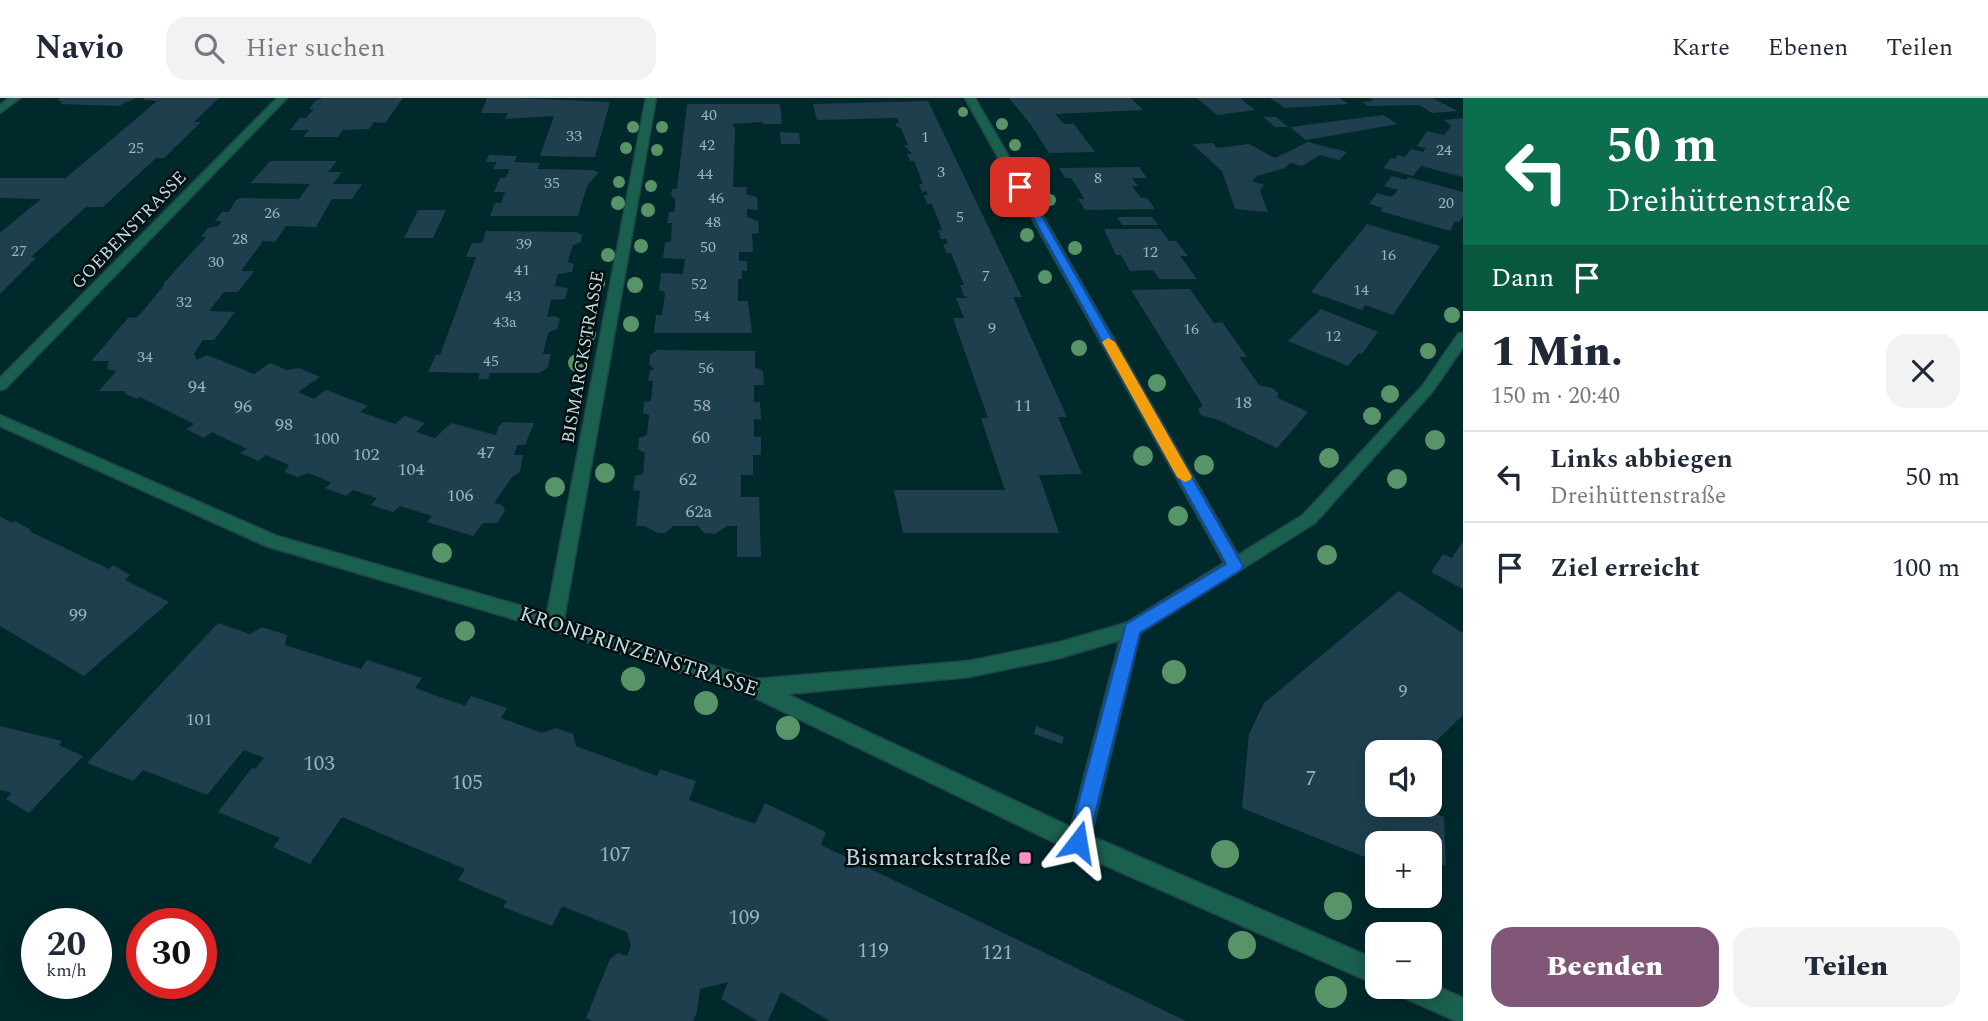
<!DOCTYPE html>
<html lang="de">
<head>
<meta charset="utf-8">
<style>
  :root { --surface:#fff; --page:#f2f2f3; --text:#1f2937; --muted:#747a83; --line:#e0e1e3; --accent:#815778 }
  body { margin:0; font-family:Spectral,serif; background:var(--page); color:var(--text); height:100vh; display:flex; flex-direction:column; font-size:26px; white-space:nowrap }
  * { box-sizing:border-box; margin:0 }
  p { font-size:23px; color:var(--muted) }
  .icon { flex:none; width:38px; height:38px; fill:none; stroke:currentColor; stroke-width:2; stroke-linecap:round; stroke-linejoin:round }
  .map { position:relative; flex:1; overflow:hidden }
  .side { display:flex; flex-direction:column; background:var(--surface); width:525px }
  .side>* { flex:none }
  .guide { background:#0b6e4f; color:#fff; overflow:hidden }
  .buttons { position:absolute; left:1365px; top:642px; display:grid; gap:14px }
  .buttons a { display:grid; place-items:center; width:77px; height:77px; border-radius:14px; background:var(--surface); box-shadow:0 4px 18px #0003; font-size:35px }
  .speed { position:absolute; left:21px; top:810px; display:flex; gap:14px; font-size:35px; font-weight:700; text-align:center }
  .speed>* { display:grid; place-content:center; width:91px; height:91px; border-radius:50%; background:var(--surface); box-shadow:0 4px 18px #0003; line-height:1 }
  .speed small { font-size:18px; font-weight:400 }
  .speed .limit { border:10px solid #d22; background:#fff; color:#111 }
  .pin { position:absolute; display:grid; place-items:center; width:60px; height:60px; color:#fff; margin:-30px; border-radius:14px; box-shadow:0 4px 10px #0006 }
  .me { position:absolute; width:77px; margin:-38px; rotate:14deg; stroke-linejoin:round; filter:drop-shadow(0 0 5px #0008) }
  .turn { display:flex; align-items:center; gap:24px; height:147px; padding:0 28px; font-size:32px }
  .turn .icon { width:91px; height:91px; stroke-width:2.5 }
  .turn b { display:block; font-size:49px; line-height:60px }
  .then { display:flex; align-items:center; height:66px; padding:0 28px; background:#0003; gap:14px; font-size:26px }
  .round { display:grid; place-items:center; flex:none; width:74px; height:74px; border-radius:21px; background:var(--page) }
  .summary { display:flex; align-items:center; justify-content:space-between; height:119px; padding:0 28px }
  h1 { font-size:42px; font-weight:800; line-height:52px }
  .action { display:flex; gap:14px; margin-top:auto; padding:14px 28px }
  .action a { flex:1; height:80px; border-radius:21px; background:var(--accent); color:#fff; font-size:28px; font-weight:800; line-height:80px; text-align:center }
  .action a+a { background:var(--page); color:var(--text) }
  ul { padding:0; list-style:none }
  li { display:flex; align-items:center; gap:21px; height:91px; padding:0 28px; border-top:2px solid var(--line) }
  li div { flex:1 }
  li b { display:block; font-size:26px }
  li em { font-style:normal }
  header { display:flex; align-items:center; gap:42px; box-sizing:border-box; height:98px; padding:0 35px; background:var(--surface); border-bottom:2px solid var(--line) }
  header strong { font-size:33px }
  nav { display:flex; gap:38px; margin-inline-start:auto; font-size:24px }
  .search { width:490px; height:63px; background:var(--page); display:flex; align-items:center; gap:18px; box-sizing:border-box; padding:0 24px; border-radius:21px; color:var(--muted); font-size:26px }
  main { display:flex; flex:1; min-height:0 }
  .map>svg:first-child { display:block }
  .building { fill:#1f3f4e }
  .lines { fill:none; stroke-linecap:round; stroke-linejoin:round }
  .minor-casing { stroke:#204548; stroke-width:3 }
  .minor { fill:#1a604f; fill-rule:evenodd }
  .tree { fill:#579569 }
  .route { fill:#1a73e8; stroke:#114b97; stroke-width:2 }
  .slow { fill:#f59e0b }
  .poi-dot { fill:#f98fc8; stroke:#010f10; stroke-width:2.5 }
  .labels { text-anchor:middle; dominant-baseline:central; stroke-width:5; stroke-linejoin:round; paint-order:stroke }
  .far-number-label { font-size:16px; fill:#9cb3b8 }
  .far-street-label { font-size:18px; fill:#c5dadc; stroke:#010f10 }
  .number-label { font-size:18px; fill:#9cb3b8 }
  .street-label { font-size:21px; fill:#c5dadc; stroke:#010f10 }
  .near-number-label { font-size:21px; fill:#9cb3b8 }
  .near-poi-label { font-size:24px; fill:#c5dadc; stroke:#010f10; text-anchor:end }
</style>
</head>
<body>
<header>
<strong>Navio</strong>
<div class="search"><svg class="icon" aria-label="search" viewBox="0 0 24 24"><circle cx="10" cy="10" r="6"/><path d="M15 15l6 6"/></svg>Hier suchen</div>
<nav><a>Karte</a><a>Ebenen</a><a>Teilen</a></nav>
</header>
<main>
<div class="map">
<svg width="1463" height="923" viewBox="0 0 1463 923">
  <rect width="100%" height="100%" fill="#00292c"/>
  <path class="building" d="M60,0H137L118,8L59,6L63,4L57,2Z
    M144,0H219L194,24H201L164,60H156L103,109H86L31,159L36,160L0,196V135L41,101L0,100V80H66L157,3L144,2Z
    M323,0H403L385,25L374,24L369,31L343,32L338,39H303L309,32H290L300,20H306L314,11H309L315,3Z
    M487,0H514L610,4L595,59L540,58L554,18L505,21L508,15H481Z
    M1009,0H1131L1143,12L1055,16L1064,26H1074L1095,54L1049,55L1031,27Z
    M1197,0H1240L1255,12L1217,17Z
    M1270,0H1339L1349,6L1285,10Z
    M1369,0H1432L1458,13L1432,15L1419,7L1368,8L1362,4L1374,3Z
    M928,3L1022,199H1013L1067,319H1058L1082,376L1039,377L1059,435H903L894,392H1005L981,320H988L953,220H964L956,200H970L964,198L960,187H964L951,155H947L943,146H948L946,141H941L938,132H942L932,106H927L924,97H928L926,93L922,94L919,86H923L914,63H910L907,56H912L904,47H908L901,30L897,29L895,25H899L897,20L817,22L813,6Z
    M687,6H780L782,26H763V24L732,26L735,30L733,89H747L746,96L757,99L758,112L747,111V119L758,123L759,135L752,136L753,154H739V163H747V173H742V181H738V203H748L752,235H654L656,217H662L664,203L665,194L659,192L661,175L683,176L685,161L663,160L665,145L671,143L672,125H667L669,114H674L675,110V101L671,98L672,91H677Z
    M1383,17L1398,26L1306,42L1290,29Z
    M1263,19H1276L1288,29H1275Z
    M1463,20V79L1421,68L1413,78L1383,70L1391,60L1395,61L1398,57L1405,59L1411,51L1423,54L1426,50L1417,48L1427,33L1444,37L1451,28L1444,22Z
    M780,34L799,35L800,46H781Z
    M1308,44L1347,54L1339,62L1320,57L1302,68L1290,65L1285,70L1257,78L1252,83L1264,87L1260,93L1268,114L1235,111L1222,73L1192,46L1213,45L1217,50L1249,46L1275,60Z
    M489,57L517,58L514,64L540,65L537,71L593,72L599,74L587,88L578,118H490L495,105H501L505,94H494L500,80H505L510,71H493L497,64H486Z
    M270,63H337L328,74H342L333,86H362L352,101H332L316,129L286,128L275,144L263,143L241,173H254L238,194H224L209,213L235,214L214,242H203L194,256L197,262L207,257L254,276L270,265L287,272L299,270L320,279L298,294L314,301L326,292L368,308L360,314L395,326L405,318L425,325L416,334L435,340L451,325L496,337L498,329L503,324L534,325L525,347H517L514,357H523L520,374L512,379L494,405L502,407L505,413L497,425H483L473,438L427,424L432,418L400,408L393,414L371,407L377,400L353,392L346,398L325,390L331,385L323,381L308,375L297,379L285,374L289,367L266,357L258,363L240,355L247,351L212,334L204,340L186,331L194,326L140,299L137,301L125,296V293H99L116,273L107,271L109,263H91L129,219L136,220L143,213L165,186H163L206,139H201L208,130L218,128L222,123H215L222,114H229L236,102L242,100L299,101L310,86L251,85Z
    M1139,69L1147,80H1132L1138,88H1132L1141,100H1147L1155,111L1085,112L1078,101H1084L1078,90L1071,80H1065L1059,70Z
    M1392,78L1406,82L1408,79L1463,94V118L1459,124L1455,123L1450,133L1380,113L1383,110L1369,106L1377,95L1391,99L1395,96L1398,92L1384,88Z
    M418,112H446L433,140H404Z
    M1117,119H1152L1158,127H1122Z
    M1367,126L1440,148L1393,217L1365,207L1362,212L1311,194Z
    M1104,131H1160L1169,143H1176L1188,158H1180L1197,181H1159L1153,172L1130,173L1121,157H1116Z
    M486,133L576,134L582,137L581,144L573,147L569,159L568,164L574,166L572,174L558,176L555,188L568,190L565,201L551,202L547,219L555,218L560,221L557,231L549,234L547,239L543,256H551L548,269L539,275H490L488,281H478L480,275L428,274L436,257H440L476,159H466L472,145H482Z
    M1190,191L1214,225L1222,224L1247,259H1239L1259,287L1272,290L1278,295V300L1308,314L1277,350L1218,322L1201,317L1198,311L1203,308L1131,192Z
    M1321,211L1378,234L1362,256L1359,255L1348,268L1288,243Z
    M657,252L755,253V269L763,273L764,287H754V304H760L761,322L754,321V339H761V357H753V377H741V399H759L761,459H737V428H727L715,436L704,435L698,428H673L665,435H658L644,428H636L640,393L633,392L635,378L643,376L645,355L638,351L639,340L647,337L649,317L643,315L644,304L651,303L653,283H648L650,272H655L649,266L650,257Z
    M0,418L12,425L15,423L31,432L29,433L109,471L113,467L130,477L125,482L169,504L84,578L0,528Z
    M1463,443V491L1431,474L1443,456L1452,460Z
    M1399,493L1463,535V617L1425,654H1377V707H1413L1444,719L1446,768L1430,762V746H1377V764L1242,710L1249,636L1264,605Z
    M218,525L250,536L262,529L287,537L285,547L361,571L367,562L422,580L415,590L465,608L471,598L507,610L501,620L542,635L556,630L573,636L576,648L657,678L660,671L696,683L689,702L755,726L765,705L826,734L821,747L1186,923H830L781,894L768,923H758L721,901L728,884L700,891L697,914L693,923H593L586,920L610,861L618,855L627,858L631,847L627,834L562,808L552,828L503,809L507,803L458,782L465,771L342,719L310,766L273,749L280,740L218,714L252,670L255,671L264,660L244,652L207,697L143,672L133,683L87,665Z
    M0,628L62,643L59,647L83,658L29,715L6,701L12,695L0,692Z
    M1036,628L1064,639L1062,646L1034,636Z"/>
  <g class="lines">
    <defs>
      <path id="minor" d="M9,0H20L0,15V7Z
        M277,0H287L5,291L0,292V280Z
        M646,0H656L564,521L755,581L969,563L1060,544L1126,525L1224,465L965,0H975L1238,457L1303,417L1423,287L1458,236L1463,235V249L1433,293L1315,425L1140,535L1091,738L1377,862V887L1070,752L749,597L554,533L266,448L0,328V317L277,438L547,515ZM1120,542L1071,729L787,596L969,579L1060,560Z
        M1430,885L1463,900V923H1456L1400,898L1396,889H1430Z"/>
    </defs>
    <use href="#minor" class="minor-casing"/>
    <use href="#minor" class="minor"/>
  </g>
  <g class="tree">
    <circle cx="963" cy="14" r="5"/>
    <circle cx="1002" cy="26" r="6"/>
    <circle cx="633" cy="29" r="6"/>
    <circle cx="662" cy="29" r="6"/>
    <circle cx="1015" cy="47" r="6"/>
    <circle cx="626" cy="50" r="6"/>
    <circle cx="657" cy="52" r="6"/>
    <circle cx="619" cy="84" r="6"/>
    <circle cx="651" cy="88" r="6"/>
    <circle cx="1050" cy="102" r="6"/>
    <circle cx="618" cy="105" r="7"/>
    <circle cx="648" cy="112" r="7"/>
    <circle cx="1027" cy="137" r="7"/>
    <circle cx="641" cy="148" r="7"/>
    <circle cx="1075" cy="150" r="7"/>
    <circle cx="608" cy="157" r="7"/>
    <circle cx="1045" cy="179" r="7"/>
    <circle cx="597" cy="185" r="8"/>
    <circle cx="635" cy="187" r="8"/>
    <circle cx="1452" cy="217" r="8"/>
    <circle cx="631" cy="226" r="8"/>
    <circle cx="588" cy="236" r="8"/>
    <circle cx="1079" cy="250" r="8"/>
    <circle cx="1428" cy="253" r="8"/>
    <circle cx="577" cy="265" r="9"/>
    <circle cx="1157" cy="285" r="9"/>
    <circle cx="1390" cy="296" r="9"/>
    <circle cx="1372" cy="318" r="9"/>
    <circle cx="1435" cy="342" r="10"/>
    <circle cx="1143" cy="358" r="10"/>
    <circle cx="1329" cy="360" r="10"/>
    <circle cx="1204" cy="367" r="10"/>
    <circle cx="605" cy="375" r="10"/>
    <circle cx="1397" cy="381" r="10"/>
    <circle cx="555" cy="389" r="10"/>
    <circle cx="1178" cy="418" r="10"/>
    <circle cx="442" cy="455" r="10"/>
    <circle cx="1327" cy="457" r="10"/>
    <circle cx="465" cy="533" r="10"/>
    <circle cx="1174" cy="574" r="12"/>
    <circle cx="633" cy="581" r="12"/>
    <circle cx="706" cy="605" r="12"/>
    <circle cx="788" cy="630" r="12"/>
    <circle cx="1225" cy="756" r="14"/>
    <circle cx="1338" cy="808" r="14"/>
    <circle cx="1242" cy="847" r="14"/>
    <circle cx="1331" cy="894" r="16"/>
  </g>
  <path class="route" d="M1020,86L1025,89L1243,468L1241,472L1140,535L1088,744L1085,751L1078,754L1071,751L1068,744L1126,526L1226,466L1016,89Z"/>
  <path class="slow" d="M1108,240L1115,244L1192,379L1190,382L1185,384L1177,379L1102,244Z"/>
  <rect class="poi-dot" x="1018" y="753" width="14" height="14" rx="3.5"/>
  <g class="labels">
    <g class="far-number-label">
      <text x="709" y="17">40</text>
      <text x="574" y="38">33</text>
      <text x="925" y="39">1</text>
      <text x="707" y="47">42</text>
      <text x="136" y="50">25</text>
      <text x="1444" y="52">24</text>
      <text x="941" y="74">3</text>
      <text x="705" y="76">44</text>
      <text x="1098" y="80">8</text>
      <text x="552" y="85">35</text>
      <text x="716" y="100">46</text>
      <text x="1446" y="105">20</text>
      <text x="272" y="115">26</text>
      <text x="960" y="119">5</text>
      <text x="713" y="124">48</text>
      <text x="240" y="141">28</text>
      <text x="524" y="146">39</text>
      <text x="708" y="149">50</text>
      <text x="19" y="153">27</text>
      <text x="1150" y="154">12</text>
      <text x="1388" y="157">16</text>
      <text x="216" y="164">30</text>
      <text x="522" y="172">41</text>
      <text x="986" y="178">7</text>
      <text x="699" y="186">52</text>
      <text x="1361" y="192">14</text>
      <text x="513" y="198">43</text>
      <text x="184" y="204">32</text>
      <text x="702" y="218">54</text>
      <text x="505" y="224">43a</text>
      <text x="992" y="230">9</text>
      <text x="1191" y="231">16</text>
      <text x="1333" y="238">12</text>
      <text x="145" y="259">34</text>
      <text x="491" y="263">45</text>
      <text x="706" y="270">56</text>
    </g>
    <g class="far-street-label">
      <text transform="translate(129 132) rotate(-46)">GOEBENSTRASSE</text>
      <text transform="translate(583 259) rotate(-80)">BISMARCKSTRASSE</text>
    </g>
    <g class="number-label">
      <text x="197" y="288">94</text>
      <text x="1243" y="304">18</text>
      <text x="702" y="307">58</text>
      <text x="1023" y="307">11</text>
      <text x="243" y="308">96</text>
      <text x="284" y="326">98</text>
      <text x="701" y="339">60</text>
      <text x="326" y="340">100</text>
      <text x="486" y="354">47</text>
      <text x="366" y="356">102</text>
      <text x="411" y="371">104</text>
      <text x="688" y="381">62</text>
      <text x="460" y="397">106</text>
      <text x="699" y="413">62a</text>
      <text x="78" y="516">99</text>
      <text x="1403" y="592">9</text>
      <text x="199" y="621">101</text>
    </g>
    <g class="street-label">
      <text transform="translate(639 554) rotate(18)">KRONPRINZENSTRASSE</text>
    </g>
    <g class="near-number-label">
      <text x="319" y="666">103</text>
      <text x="1311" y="681">7</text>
      <text x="467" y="685">105</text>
      <text x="615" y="757">107</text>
      <text x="744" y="820">109</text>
      <text x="873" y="853">119</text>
      <text x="997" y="855">121</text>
    </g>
    <g class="near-poi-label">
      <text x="1011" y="760">Bismarckstraße</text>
    </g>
  </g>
</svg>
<div class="buttons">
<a><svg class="icon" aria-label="sound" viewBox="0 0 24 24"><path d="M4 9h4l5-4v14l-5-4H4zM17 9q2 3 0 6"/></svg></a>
<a>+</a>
<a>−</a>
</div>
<div class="speed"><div>20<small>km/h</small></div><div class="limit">30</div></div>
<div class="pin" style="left:1020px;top:89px;background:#d93025"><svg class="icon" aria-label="arrive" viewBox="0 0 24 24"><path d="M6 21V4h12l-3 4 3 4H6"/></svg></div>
<svg class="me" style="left:1078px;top:744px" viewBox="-20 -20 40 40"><path d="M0-17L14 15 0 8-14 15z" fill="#1a73e8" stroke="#fff" stroke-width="4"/></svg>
</div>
<section class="side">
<div class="guide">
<div class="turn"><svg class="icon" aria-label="left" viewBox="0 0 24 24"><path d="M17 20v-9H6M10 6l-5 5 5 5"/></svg><div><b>50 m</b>Dreihüttenstraße</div></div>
<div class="then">Dann<svg class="icon" aria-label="arrive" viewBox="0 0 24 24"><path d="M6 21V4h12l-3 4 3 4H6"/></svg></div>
</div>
<div class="summary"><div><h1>1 Min.</h1><p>150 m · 20:40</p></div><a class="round"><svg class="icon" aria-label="close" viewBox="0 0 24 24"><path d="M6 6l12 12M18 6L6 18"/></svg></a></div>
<ul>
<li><svg class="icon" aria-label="left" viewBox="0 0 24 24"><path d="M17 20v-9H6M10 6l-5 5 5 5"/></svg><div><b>Links abbiegen</b><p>Dreihüttenstraße</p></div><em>50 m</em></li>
<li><svg class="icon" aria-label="arrive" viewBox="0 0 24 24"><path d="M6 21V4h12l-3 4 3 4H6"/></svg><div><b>Ziel erreicht</b></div><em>100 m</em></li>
</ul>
<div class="action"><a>Beenden</a><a>Teilen</a></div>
</section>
</main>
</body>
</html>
